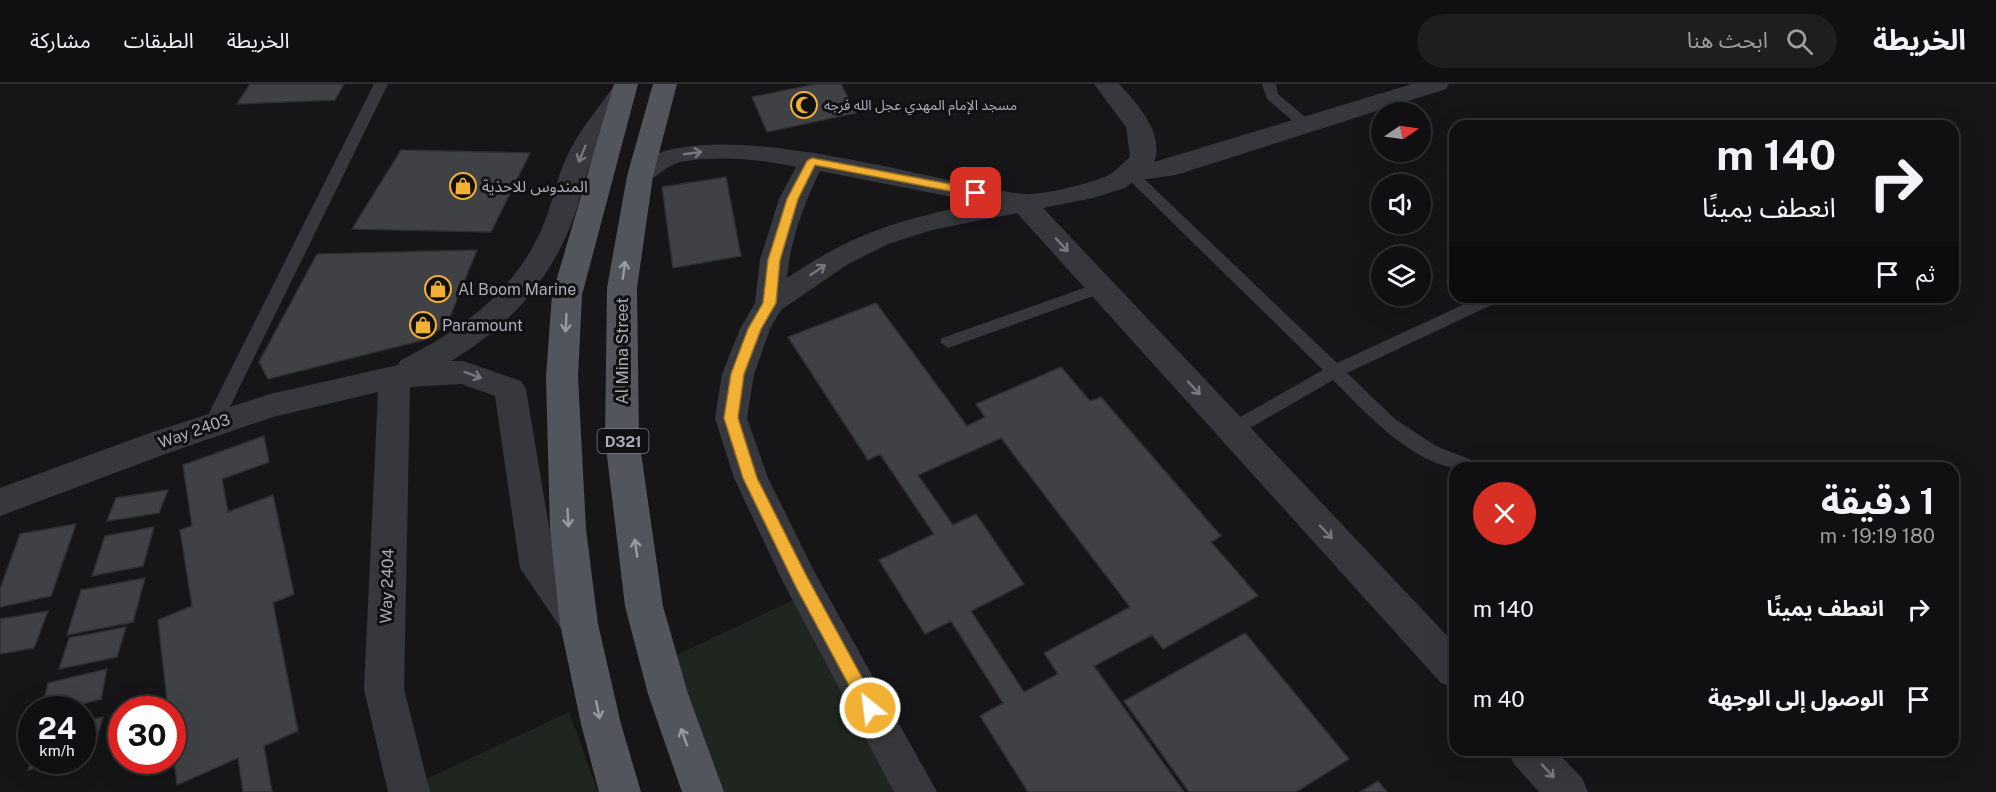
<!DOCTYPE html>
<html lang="ar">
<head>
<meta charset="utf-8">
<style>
  :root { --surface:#101012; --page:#1e1e20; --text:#f1f3f6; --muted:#9c9d9f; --line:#303032 }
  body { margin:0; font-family:"Public Sans","Noto Sans Arabic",sans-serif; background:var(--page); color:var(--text); direction:rtl; height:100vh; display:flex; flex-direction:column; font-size:22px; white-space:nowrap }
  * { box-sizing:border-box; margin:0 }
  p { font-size:20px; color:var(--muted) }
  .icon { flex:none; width:33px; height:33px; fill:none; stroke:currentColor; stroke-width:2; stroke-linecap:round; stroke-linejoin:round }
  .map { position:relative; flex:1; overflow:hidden; direction:ltr }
  .panel { position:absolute; left:1449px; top:378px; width:510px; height:294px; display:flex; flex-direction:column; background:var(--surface); border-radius:18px; box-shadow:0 6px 24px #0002,0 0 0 2px var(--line); direction:rtl }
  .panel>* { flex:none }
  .hud { position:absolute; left:1449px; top:36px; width:510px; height:183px; border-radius:18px; box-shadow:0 6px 24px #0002,0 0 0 2px var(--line); direction:rtl; background:#101012; color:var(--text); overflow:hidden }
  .needle { width:39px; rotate:77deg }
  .tools { position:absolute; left:1371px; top:18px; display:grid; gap:12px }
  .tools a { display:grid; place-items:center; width:60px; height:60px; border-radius:50%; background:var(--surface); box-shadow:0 6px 24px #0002,0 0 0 2px var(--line); font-size:30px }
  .speed { position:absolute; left:18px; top:612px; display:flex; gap:12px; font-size:30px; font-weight:700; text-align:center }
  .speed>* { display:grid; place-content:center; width:78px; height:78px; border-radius:50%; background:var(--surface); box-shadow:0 6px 24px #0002,0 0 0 2px var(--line); line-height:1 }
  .speed small { font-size:15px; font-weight:400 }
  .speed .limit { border:9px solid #d22; background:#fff; color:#111 }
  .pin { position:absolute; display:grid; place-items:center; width:51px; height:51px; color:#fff; margin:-26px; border-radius:12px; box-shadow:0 3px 9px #0006 }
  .me { position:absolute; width:66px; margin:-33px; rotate:331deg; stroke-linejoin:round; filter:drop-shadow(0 0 4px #0008) }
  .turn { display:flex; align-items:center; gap:21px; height:126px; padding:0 24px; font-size:27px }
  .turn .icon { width:78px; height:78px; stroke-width:2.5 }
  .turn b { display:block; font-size:42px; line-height:51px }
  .then { display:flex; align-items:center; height:57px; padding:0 24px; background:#0003; gap:12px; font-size:22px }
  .round { display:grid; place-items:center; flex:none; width:63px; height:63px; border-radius:32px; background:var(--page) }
  .headline { display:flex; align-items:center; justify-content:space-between; height:102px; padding:0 24px }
  h1 { font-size:36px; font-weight:700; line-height:45px }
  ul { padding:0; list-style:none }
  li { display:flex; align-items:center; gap:18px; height:90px; padding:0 24px }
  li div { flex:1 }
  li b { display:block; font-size:22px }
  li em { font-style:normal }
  header { display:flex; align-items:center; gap:36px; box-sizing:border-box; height:84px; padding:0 30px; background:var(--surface); border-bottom:2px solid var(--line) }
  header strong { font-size:28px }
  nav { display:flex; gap:33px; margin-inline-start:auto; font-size:21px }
  .search { width:420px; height:54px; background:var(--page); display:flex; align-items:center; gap:15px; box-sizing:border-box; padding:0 21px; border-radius:33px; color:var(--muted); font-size:22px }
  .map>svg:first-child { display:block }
  .green { fill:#1e261f }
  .building { fill:#404145; stroke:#303034; stroke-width:1.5; fill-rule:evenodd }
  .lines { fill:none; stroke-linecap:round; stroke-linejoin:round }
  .lane { fill:#37383d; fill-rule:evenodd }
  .street { fill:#37383d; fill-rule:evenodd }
  .primary { fill:#53555c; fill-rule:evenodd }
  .oneway { stroke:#757881 }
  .oneway2 { stroke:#979ba6 }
  .route { fill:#f2b134; stroke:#9d7322; stroke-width:1.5 }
  .labels { text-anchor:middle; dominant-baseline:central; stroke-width:6; stroke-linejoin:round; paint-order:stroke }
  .far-poi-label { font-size:14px; fill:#a8adb8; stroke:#111113; text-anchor:start }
  .shield { fill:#111113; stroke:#7b7e86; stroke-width:1.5 }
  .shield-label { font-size:15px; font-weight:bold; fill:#a8adb8 }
  .poi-label { font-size:16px; fill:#a8adb8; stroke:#111113; text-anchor:start }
  .street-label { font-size:16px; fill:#a8adb8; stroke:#111113 }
</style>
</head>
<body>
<header>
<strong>الخريطة</strong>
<div class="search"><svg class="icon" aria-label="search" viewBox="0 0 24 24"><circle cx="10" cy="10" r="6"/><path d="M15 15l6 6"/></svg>ابحث هنا</div>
<nav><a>الخريطة</a><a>الطبقات</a><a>مشاركة</a></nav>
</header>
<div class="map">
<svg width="1996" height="708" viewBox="0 0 1996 708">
  <rect width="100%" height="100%" fill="#161618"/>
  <path class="green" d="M793,516L896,708H724L666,576Z
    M569,628L598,708H425L422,697Z"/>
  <path class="building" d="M250,0H344L335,16L237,20Z
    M816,0H841L856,29L767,48L752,13Z
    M401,66L530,69L491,148L352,145Z
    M726,93L741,172L673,184L662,103Z
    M477,166L447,240L424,256L268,295L259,278L317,170Z
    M876,219L967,342L985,333L976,320L1061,283L1090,317L1101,313L1221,452L1211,458L1258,512L1163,565L1152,551L1094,582L1184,708H1028L980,632L1003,619L951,537L925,550L879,476L934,450L880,370L868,376L788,253ZM1001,354L1130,523L1044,569L1058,590L1024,608L971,527L1024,500L976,430L953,441L918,391Z
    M264,352L269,378L222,395L228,428L273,411L294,510L273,519L298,647L264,662L272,708H243L238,674L177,701L172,660V626H168L158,536L192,522L180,446L192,442L183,381Z
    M168,406L159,429L107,437L116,414Z
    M76,440L51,512L0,523V505L20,450Z
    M154,443L143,482L92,492L105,452Z
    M145,494L133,538L67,551L81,506Z
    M48,527L34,564L0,570V535Z
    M126,543L117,573L59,585L69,554Z
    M1245,549L1349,675L1296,708H1189L1124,617Z
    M107,585L101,615L59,626H42L48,599Z
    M103,633L92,671L82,674V638Z
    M32,675V676H70L28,686Z
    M1378,697L1387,708H1360Z"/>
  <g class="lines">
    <path class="lane" d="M374,0H388L221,341L218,346H206L203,341Z
      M1262,0H1276L1278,10L1311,38V44H1301L1267,15Z
      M1130,85L1135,86L1337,279L1480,213H1502L1500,217L1347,289L1395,335L1436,362L1479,379L1481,384C1473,384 1460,386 1454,384C1408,376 1364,327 1333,296L1238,351H1226L1223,346L1226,341L1323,286L1125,92L1123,89Z
      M1101,198L1107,199L1109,203L1107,207L954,262L948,264L940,258L942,254Z"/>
    <path class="street" d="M615,0H635L637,3C622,26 604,47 593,73C583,95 580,120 570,143C546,202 505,245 451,277H463L521,297L526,305L555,479L592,528L598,540L592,552L579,556L566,552L520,484L495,312L461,300L410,303L404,605L430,708H388L364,605L378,308L273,333L168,369L0,432V404L144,351L270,310L398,281L400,277C462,245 515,208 543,142C553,119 556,95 567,72C579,46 599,24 615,0Z
      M1094,0H1119C1137,19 1165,50 1154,78L1412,0H1449L1446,5L1176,91L1134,97L1125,104L1093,114L1043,124L1455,560V604L1441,599L1017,129L932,146L888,160L848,180L781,226L770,245L754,290L747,334L768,394L814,487L937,708H894L783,498L734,394L715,334L722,290L740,245L755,219L760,176L779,115L796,83C760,75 717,71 680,78C661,83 653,103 631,98L627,92C678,15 943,102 1024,110C1040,112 1090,99 1105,93C1114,89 1122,80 1130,73L1126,43ZM820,87L983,119C903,134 855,148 787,194C790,157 804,120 820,87Z
      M1508,666H1555L1582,694L1588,708H1539L1514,680Z"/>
    <path class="primary" d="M614,0H638L582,211L578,293L586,445L598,540L621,640L641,708H599L581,640L560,540L550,445L546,293L552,211Z
      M653,0H677L653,92L637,204L639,355L663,522L688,610L724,708H682L648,610L625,522L605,355L607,204L627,92Z"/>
  </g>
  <defs><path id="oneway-shaft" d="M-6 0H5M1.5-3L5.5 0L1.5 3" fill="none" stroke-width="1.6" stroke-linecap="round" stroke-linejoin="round" transform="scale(1.5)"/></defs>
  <g class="oneway">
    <use href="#oneway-shaft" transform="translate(693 69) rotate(-8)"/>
    <use href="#oneway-shaft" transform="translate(582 70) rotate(113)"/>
    <use href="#oneway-shaft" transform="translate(1062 161) rotate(47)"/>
    <use href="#oneway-shaft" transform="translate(818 186) rotate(-34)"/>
    <use href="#oneway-shaft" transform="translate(473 291) rotate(20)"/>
    <use href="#oneway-shaft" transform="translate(1194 304) rotate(47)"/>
    <use href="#oneway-shaft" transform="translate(1326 448) rotate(47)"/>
    <use href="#oneway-shaft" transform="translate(1548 687) rotate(47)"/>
  </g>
  <g class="oneway2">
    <use href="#oneway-shaft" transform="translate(624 186) rotate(-82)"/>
    <use href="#oneway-shaft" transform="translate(566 239) rotate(93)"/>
    <use href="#oneway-shaft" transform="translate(568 434) rotate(87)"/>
    <use href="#oneway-shaft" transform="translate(636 464) rotate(-98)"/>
    <use href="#oneway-shaft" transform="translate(598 626) rotate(78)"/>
    <use href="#oneway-shaft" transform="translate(684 653) rotate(-110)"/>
  </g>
  <path class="route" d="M812,74L976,105L981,109L976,112L815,81L798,115L780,176L776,219L761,245L744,290L738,334L757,394L807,493L876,619L879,624L876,629L870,632L864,629L796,503L743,394L724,334L731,290L748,245L763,219L768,176L787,115L807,77Z"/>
  <defs>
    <symbol id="mosque-ring" viewBox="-11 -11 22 22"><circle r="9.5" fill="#111113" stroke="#f2b134" stroke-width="1.5"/><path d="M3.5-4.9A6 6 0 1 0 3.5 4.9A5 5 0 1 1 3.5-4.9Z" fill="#f2b134"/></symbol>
    <symbol id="shop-ring" viewBox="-11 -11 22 22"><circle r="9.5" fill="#111113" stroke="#f2b134" stroke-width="1.5"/><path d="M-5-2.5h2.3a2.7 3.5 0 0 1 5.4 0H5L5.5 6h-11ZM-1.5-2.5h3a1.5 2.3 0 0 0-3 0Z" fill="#f2b134"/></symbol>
  </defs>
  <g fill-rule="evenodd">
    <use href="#mosque-ring" x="789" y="6" width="30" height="30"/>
    <use href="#shop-ring" x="448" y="87" width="30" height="30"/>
    <use href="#shop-ring" x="423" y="190" width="30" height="30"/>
    <use href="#shop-ring" x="408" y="226" width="30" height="30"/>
  </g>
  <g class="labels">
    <g class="far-poi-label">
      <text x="824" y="21">مسجد الإمام المهدي عجل الله فرجه</text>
    </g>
    <rect class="shield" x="597.5" y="345" width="51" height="24" rx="4.5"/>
    <g class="shield-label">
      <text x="623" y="357">D321</text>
    </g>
    <g class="poi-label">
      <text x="482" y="102">المندوس للاحذية</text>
      <text x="458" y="205">Al Boom Marine</text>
      <text x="442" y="241">Paramount</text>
    </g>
    <g class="street-label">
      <text transform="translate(622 267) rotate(-90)">Al Mina Street</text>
      <text transform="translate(194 347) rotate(-19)">Way 2403</text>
      <text transform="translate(387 502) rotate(-88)">Way 2404</text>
    </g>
  </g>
</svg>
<div class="tools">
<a><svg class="needle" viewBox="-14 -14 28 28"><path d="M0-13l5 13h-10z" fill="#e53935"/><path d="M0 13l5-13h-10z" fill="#9c9d9f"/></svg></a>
<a><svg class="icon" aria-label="sound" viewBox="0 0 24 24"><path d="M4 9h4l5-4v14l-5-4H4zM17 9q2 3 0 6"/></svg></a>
<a><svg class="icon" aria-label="layers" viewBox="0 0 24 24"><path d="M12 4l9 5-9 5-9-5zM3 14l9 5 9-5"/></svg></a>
</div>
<div class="speed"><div>24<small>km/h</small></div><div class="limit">30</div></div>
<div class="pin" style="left:976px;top:109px;background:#d93025"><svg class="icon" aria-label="arrive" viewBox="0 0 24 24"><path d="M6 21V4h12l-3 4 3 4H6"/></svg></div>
<svg class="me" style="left:870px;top:624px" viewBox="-20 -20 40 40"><circle r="17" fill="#f2b134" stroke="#fff" stroke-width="3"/><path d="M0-11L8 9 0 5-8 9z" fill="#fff"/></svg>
<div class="hud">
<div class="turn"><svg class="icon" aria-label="right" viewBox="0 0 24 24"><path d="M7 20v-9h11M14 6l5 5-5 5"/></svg><div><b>140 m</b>انعطف يمينًا</div></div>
<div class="then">ثم<svg class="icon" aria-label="arrive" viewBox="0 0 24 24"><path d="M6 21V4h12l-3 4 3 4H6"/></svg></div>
</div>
<section class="panel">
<div class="headline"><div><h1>1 دقيقة</h1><p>180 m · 19:19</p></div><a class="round" style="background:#d93025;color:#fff"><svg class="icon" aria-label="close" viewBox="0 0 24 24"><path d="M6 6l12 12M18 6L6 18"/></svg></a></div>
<ul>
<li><svg class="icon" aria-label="right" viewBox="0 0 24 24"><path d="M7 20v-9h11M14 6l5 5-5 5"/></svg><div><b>انعطف يمينًا</b></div><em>140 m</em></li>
<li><svg class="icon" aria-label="arrive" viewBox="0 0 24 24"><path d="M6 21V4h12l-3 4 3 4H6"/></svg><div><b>الوصول إلى الوجهة</b></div><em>40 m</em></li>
</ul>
</section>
</div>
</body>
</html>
